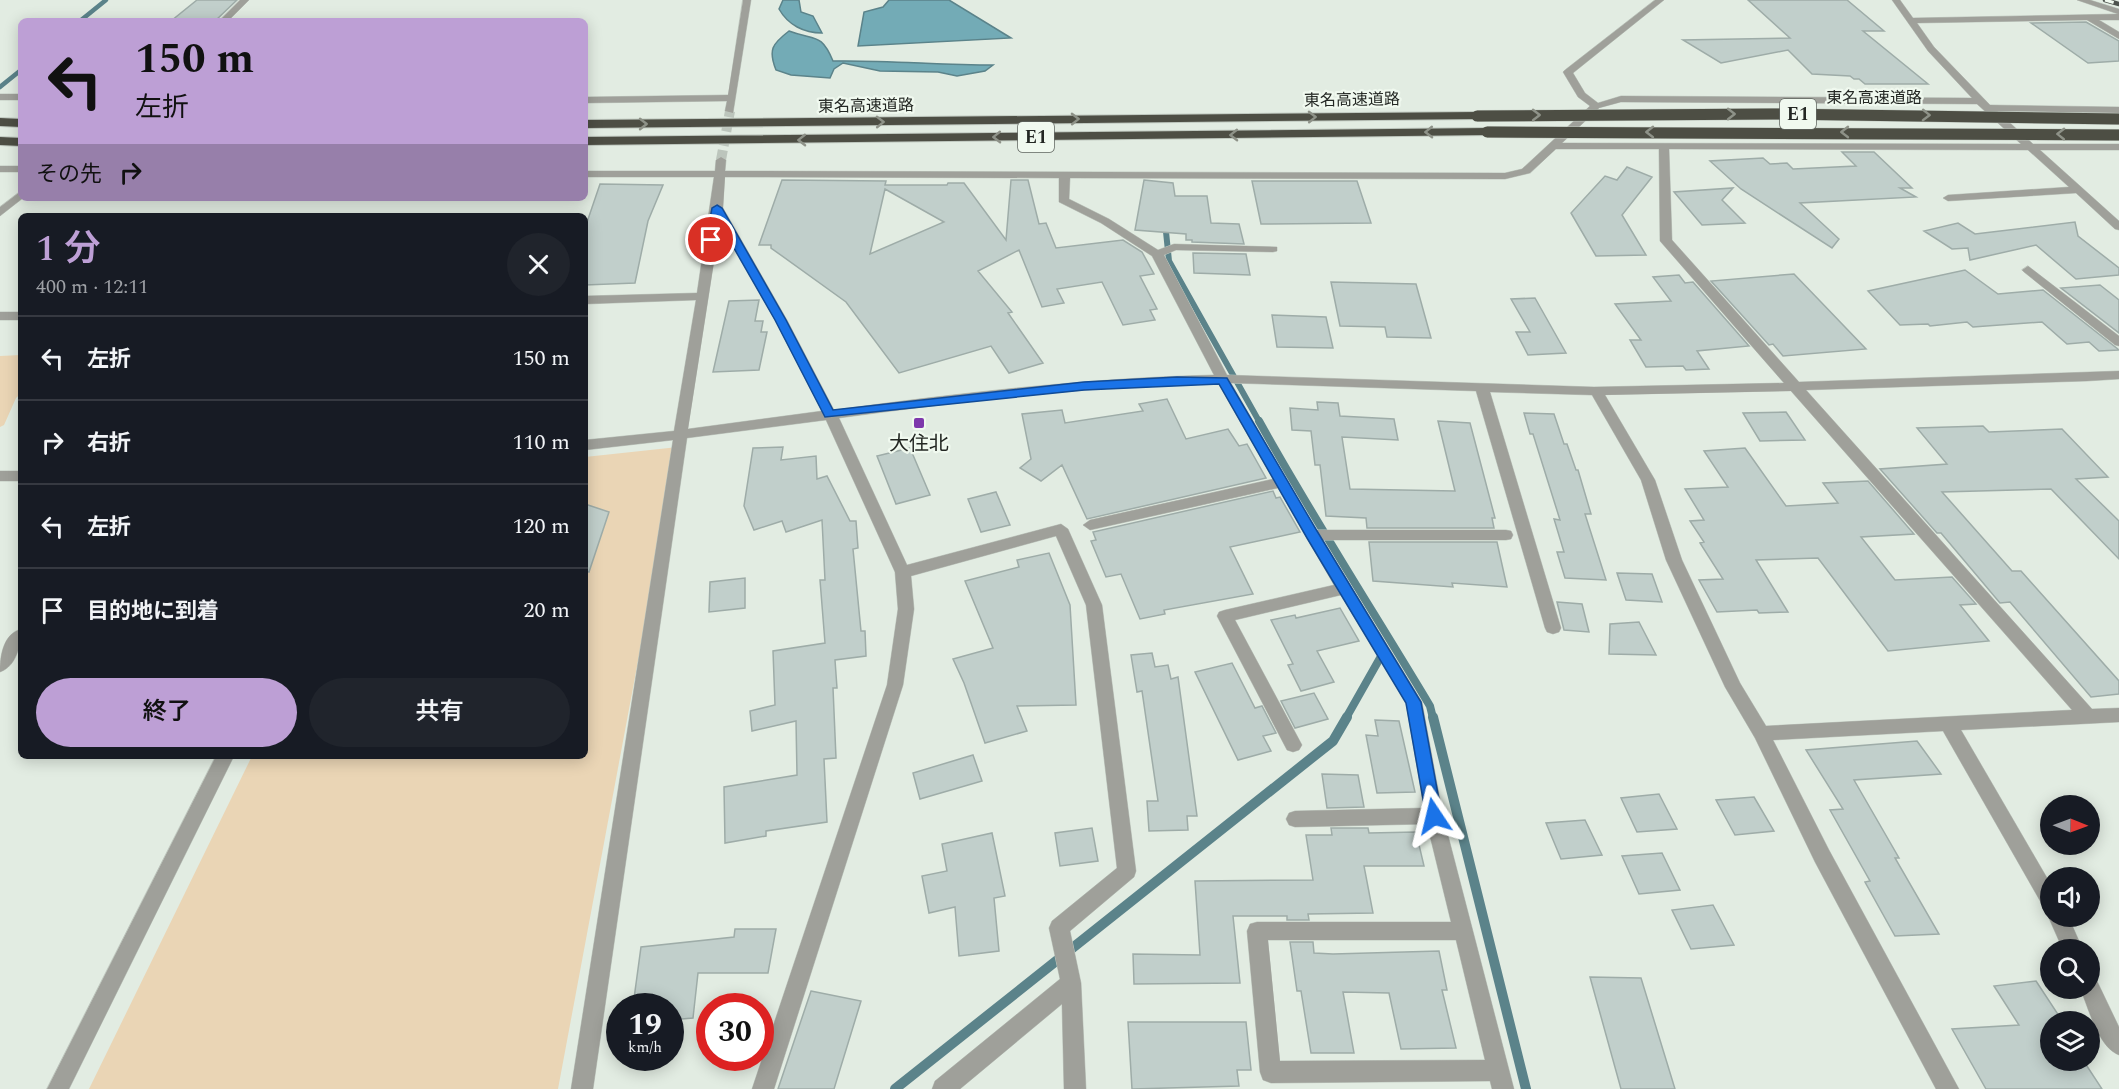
<!DOCTYPE html>
<html lang="ja">
<head>
<meta charset="utf-8">
<style>
  :root { --surface:#171b24; --page:#20242c; --text:#f1f3f6; --muted:#9ea1a6; --line:#363941; --accent:#bd9fd5 }
  body { margin:0; font-family:Spectral,"Noto Sans JP",serif; background:var(--page); color:var(--text); height:100vh; display:flex; flex-direction:column; font-size:22px; white-space:nowrap }
  * { box-sizing:border-box; margin:0 }
  p { font-size:20px; color:var(--muted) }
  .icon { flex:none; width:33px; height:33px; fill:none; stroke:currentColor; stroke-width:2; stroke-linecap:round; stroke-linejoin:round }
  .map { position:relative; flex:1; overflow:hidden }
  .drawer { position:absolute; left:18px; top:213px; width:570px; height:546px; display:flex; flex-direction:column; background:var(--surface); border-radius:9px; box-shadow:0 3px 15px #0003 }
  .drawer>* { flex:none }
  .hud { position:absolute; left:18px; top:18px; width:570px; height:183px; border-radius:9px; box-shadow:0 3px 15px #0003; background:#bd9fd5; color:#111; overflow:hidden }
  .needle { width:39px; rotate:91deg }
  .tools { position:absolute; left:2040px; top:795px; display:grid; gap:12px }
  .tools a { display:grid; place-items:center; width:60px; height:60px; border-radius:50%; background:var(--surface); box-shadow:0 3px 15px #0003; font-size:30px }
  .speed { position:absolute; left:606px; top:993px; display:flex; gap:12px; font-size:30px; font-weight:700; text-align:center }
  .speed>* { display:grid; place-content:center; width:78px; height:78px; border-radius:50%; background:var(--surface); box-shadow:0 3px 15px #0003; line-height:1 }
  .speed small { font-size:15px; font-weight:400 }
  .speed .limit { border:9px solid #d22; background:#fff; color:#111 }
  .pin { position:absolute; display:grid; place-items:center; width:51px; height:51px; color:#fff; margin:-26px; border:3px solid #fff; border-radius:50%; box-shadow:0 2px 6px #0007 }
  .me { position:absolute; width:66px; margin:-33px; rotate:350deg; stroke-linejoin:round; filter:drop-shadow(0 0 4px #0008) }
  .turn { display:flex; align-items:center; gap:21px; height:126px; padding:0 18px; font-size:27px }
  .turn .icon { width:78px; height:78px; stroke-width:2.5 }
  .turn b { display:block; font-size:42px; line-height:51px }
  .then { display:flex; align-items:center; height:57px; padding:0 18px; background:#0003; gap:12px; font-size:22px }
  .round { display:grid; place-items:center; flex:none; width:63px; height:63px; border-radius:32px; background:var(--page) }
  .overview { display:flex; align-items:center; justify-content:space-between; height:102px; padding:0 18px }
  h1 { font-size:36px; font-weight:600; line-height:45px; color:var(--accent) }
  .button { display:flex; gap:12px; margin-top:auto; padding:12px 18px }
  .button a { flex:1; height:69px; border-radius:36px; background:var(--accent); color:#111; font-size:24px; font-weight:600; line-height:69px; text-align:center }
  .button a+a { background:var(--page); color:var(--text) }
  ul { padding:0; list-style:none }
  li { display:flex; align-items:center; gap:18px; height:84px; padding:0 18px; border-top:2px solid var(--line) }
  li div { flex:1 }
  li b { display:block; font-size:22px }
  li em { font-style:normal }
  .map>svg:first-child { display:block }
  .green { fill:#ead5b5 }
  .water { fill:#73abb6; stroke:#5b838a; stroke-width:1.5 }
  .lines { fill:none; stroke-linecap:round; stroke-linejoin:round }
  .stream-far3 { stroke:#5b838a; stroke-width:4.5 }
  .stream-far2 { stroke:#5b838a; stroke-width:6 }
  .stream-far1 { stroke:#5b838a; stroke-width:8 }
  .stream { stroke:#5b838a; stroke-width:10 }
  .building { fill:#c1cfcb; stroke:#9eaca8; stroke-width:1.5; fill-rule:evenodd }
  .minor-tunnel { stroke:#bcc5bc; stroke-width:10; stroke-dasharray:10 4.5; stroke-linecap:butt }
  .minor-casing { stroke:#c0c9c0; stroke-width:1 }
  .highway-casing { stroke:#c0c9c0; stroke-width:2 }
  .minor { fill:#9fa09a; fill-rule:evenodd }
  .highway { fill:#4d4e44; fill-rule:evenodd }
  .rail-casing { stroke:#4d524d; stroke-width:4.5 }
  .rail { stroke:#f0f9ef; stroke-width:3; stroke-dasharray:9; stroke-linecap:butt }
  .highway-bridge-casing { stroke:#c0c9c0; stroke-width:12; stroke-linecap:butt }
  .highway-bridge { stroke:#4d4e44; stroke-width:11 }
  .oneway { stroke:#8e9288 }
  .route { fill:#1a73e8; stroke:#114b97; stroke-width:1.5 }
  .poi-dot { fill:#7e38ac; stroke:#f0f9ef; stroke-width:2 }
  .labels { text-anchor:middle; dominant-baseline:central; stroke-width:4.5; stroke-linejoin:round; paint-order:stroke }
  .far-street-label { font-size:16px; fill:#232723; stroke:#f0f9ef }
  .shield { fill:#f0f9ef; stroke:#606660; stroke-width:1.5 }
  .shield-label { font-size:18px; font-weight:bold; fill:#232723 }
  .poi-label { font-size:20px; fill:#232723; stroke:#f0f9ef }
</style>
</head>
<body>
<div class="map">
<svg width="2119" height="1089" viewBox="0 0 2119 1089">
  <rect width="100%" height="100%" fill="#e2ece2"/>
  <path class="green" d="M21,355V393L16,398L4,425L0,427V356Z
    M678,447L558,1089H89L252,756H585V457Z"/>
  <path class="water" d="M783,0H799L801,12L813,16L822,33C804,33 788,25 779,9Z
    M889,0H949L1011,38L858,46L864,12L883,7Z
    M789,31C815,41 821,32 833,61C886,60 939,65 993,65L985,71L957,76L938,72L880,71L843,63L834,69L830,78L791,75L776,70C768,50 772,44 789,31Z"/>
  <g class="lines">
    <path class="stream-far3" d="M80,21L106,0
      M0,87L21,70"/>
    <path class="stream-far2" d="M1165,222L1169,261L1260,423"/>
    <path class="stream-far1" d="M1259,421C1313,518 1373,611 1430,706L1433,718
      M1346,718L1384,651"/>
    <path class="stream" d="M1433,717L1526,1089
      M895,1089L1333,741L1347,717"/>
  </g>
  <path class="building" d="M197,0H237L215,21H171Z
    M1748,0H1847L1884,31H1863L1928,84H1865L1859,79H1854L1850,76L1812,74L1788,50L1721,63L1683,40L1790,38Z
    M2086,22L2119,41V61L2088,63L2031,23Z
    M1842,152H1874L1912,188H1900L1916,197L1800,203L1839,239L1832,248L1741,189L1710,161L1763,158L1770,164L1787,163L1793,169L1856,166Z
    M1627,167L1652,177L1622,215L1646,255L1596,256L1571,213L1605,176L1617,180Z
    M782,180L886,181L885,185H947L948,183H964L1006,240L1011,180H1028L1039,224L1046,223L1056,248L1123,240L1142,252L1154,274L1140,276L1157,309L1150,310L1155,320L1123,325L1102,282L1057,289L1064,303L1042,307L1019,250L978,271L1012,312L1008,313L1043,363L1009,373L991,346L899,373L846,302L771,248V245H759ZM885,189L944,222L870,254Z
    M1144,180L1173,183L1175,196H1207L1211,223L1239,224L1244,244L1192,242V240H1186V234L1135,230Z
    M1252,181H1357L1371,223L1261,224Z
    M600,184L663,185L648,221L635,283L585,285V228Z
    M1733,188L1722,200L1745,223L1702,225L1674,192Z
    M2075,222L2078,236L2119,268V275L2076,279L2036,245L1970,260L1968,248L1952,249L1924,231L1958,223L1975,234Z
    M1193,253L1246,254L1250,275L1194,273Z
    M1965,270L1998,294L2043,290L2119,350L2099,351L2089,342L2067,344L2042,322L1973,327L1967,322L1930,326L1928,324L1900,325L1868,291Z
    M1794,274L1820,301L1866,349L1783,356L1773,344L1769,345L1711,281Z
    M1679,275L1685,283L1693,282L1749,346L1697,351L1709,369L1686,370L1683,366L1646,367L1630,340H1641L1615,304L1671,301L1653,277Z
    M1331,282L1416,284L1431,338L1387,337L1385,327L1340,326Z
    M2100,285L2119,300V333L2061,288Z
    M1535,298L1566,353L1528,355L1516,332H1530L1511,299Z
    M759,300L755,321H763L761,332H767L759,370L713,372L729,301Z
    M1272,315L1326,317L1333,348L1277,347Z
    M1167,399L1186,439L1228,429L1239,446L1247,444L1266,478L1087,519L1062,465L1041,481L1020,468L1031,459L1022,414L1062,410L1065,423L1143,411L1139,404Z
    M1317,402L1338,403L1340,416L1394,419L1398,440L1342,437L1350,489L1455,491L1438,421L1470,423L1495,518H1492L1494,528H1367L1366,518L1326,516L1320,465H1315L1311,431L1292,430L1290,408L1318,410Z
    M1786,412L1805,440L1760,441L1743,413Z
    M1524,413L1554,414L1564,444H1567L1576,470H1578L1591,514H1585L1606,580L1565,578L1557,552H1564L1554,519L1560,520L1533,434H1530Z
    M1983,426L1989,432L2062,429L2108,477L2076,479L2119,521V559L2051,489L1942,492L2012,571H2021L2119,681V694L2091,697L2010,602L2000,603L1941,533H1937L1880,469L1947,464L1917,428Z
    M783,447L781,460L816,456L817,479L827,476L850,521H856L858,548L853,549L861,631H865L866,656L835,660L837,688H833L836,758L824,759L827,822L766,831V836L725,843L724,787L797,775L796,721L752,731L750,711L775,705L773,651L825,643L820,580H825L822,520L786,532L782,521L754,530L744,506L753,448Z
    M910,448L930,495L896,504L877,456Z
    M1745,448L1786,506L1838,503L1823,483L1868,481L1914,534L1861,537L1895,580L1952,577L1976,604L1960,605L1989,641L1888,651L1818,558L1756,560L1788,612L1759,613L1757,610L1717,612L1699,580L1723,579L1700,543L1704,542L1690,521L1704,520L1685,489L1728,487L1704,451Z
    M1273,491L1276,498L1280,497L1300,532L1230,547L1253,594L1164,610L1165,614L1140,619L1121,574L1106,577L1091,541L1096,540L1093,532Z
    M996,492L1010,525L981,532L968,499Z
    M585,504L609,512L589,572L585,571Z
    M1369,542H1497L1507,587L1452,583L1453,587L1373,581Z
    M1049,553L1070,605L1076,705L1017,706L1027,731L985,743L964,683L953,659L993,648L965,581L1019,567L1017,560Z
    M1617,573L1652,574L1662,602L1626,600Z
    M745,578V608L709,612L710,582Z
    M1557,602L1582,604L1589,632L1564,630Z
    M1340,608L1359,641L1317,651L1334,682L1301,691L1288,665L1293,664L1271,620L1295,615L1296,618Z
    M1639,622L1656,655L1609,654L1610,624Z
    M1152,653L1155,667L1168,665L1171,679L1178,677L1197,816H1187L1188,830L1149,831L1147,801H1158L1142,691L1137,692L1131,655Z
    M1232,663L1255,708L1262,706L1276,733L1263,736L1271,751L1238,760L1195,672Z
    M1314,693L1328,719L1295,728L1281,701Z
    M1375,720L1399,721L1415,792L1377,793L1366,735L1378,736Z
    M1917,741L1941,774L1854,780L1899,858H1895L1939,934L1895,936L1865,882L1870,881L1830,810L1843,809L1806,750Z
    M973,755L982,781L920,799L913,773Z
    M1322,774L1358,775L1364,807L1327,808Z
    M1659,794L1677,829L1637,832L1621,798Z
    M1754,797L1774,831L1735,835L1716,800Z
    M1585,820L1602,855L1561,859L1546,823Z
    M1092,828L1098,861L1060,866L1055,833Z
    M1331,828H1368L1369,833L1416,832L1424,866H1364L1373,913L1308,914L1309,920H1287V916H1233L1240,983L1134,984L1133,954L1200,955L1195,881L1313,880L1306,835H1332Z
    M992,833L1005,896L994,898L999,951L959,956L955,907L929,913L922,876L947,871L942,844Z
    M1662,853L1680,890L1639,894L1622,856Z
    M1713,905L1734,945L1691,949L1672,910Z
    M735,929H776L768,973H698L693,1018L670,1020V1006H633L641,947L734,937Z
    M1290,942H1313L1314,953L1333,954L1439,951L1447,990H1442L1456,1048L1401,1049L1389,993L1343,992L1354,1053H1311L1301,991H1297Z
    M1590,977L1641,978L1675,1089H1621Z
    M2036,981L2063,1022H2050V1060H2083L2102,1089H1986L1952,1029L2019,1025L1994,986Z
    M811,991L861,1001L834,1089H778Z
    M1128,1022H1246L1251,1070H1237L1239,1086L1132,1089Z"/>
  <g class="lines">
    <path class="minor-tunnel" d="M721,160L730,111"/>
    <defs>
      <path id="minor" d="M240,0H249L228,21H219Z
        M743,0H751L733,113L725,111L727,101L585,103V97L728,95Z
        M1655,0H1664L1573,73L1585,93L1598,103L1621,96L1972,98L1928,51L1892,0H1900L1913,18L2118,14L2077,0H2090L2119,9V20H2099L2119,32V39L2087,20L1917,23L1934,47L1990,105L2119,107V113L1997,111L2033,144H2119V150H2040L2119,221V230L2115,229L2076,193L1948,201L1943,198L1948,195L2069,187L2028,150L1669,149L1672,240L1799,382L2119,371V379L2087,381L1806,390L2092,709L2119,708V722L1961,730L2050,883V909L2043,906L1943,731L1773,740L1829,850L1959,1089H1936L1815,862L1755,738L1725,687L1666,560L1641,480L1592,395L1490,392L1561,628L1559,632L1553,634L1547,632L1545,628L1476,391L1231,383L1316,530H1506L1511,531L1513,535L1511,539L1506,540H1323L1422,702L1443,816L1514,1089H1492L1490,1081L1271,1083L1263,1080L1260,1072L1247,931L1250,924L1257,922H1451L1427,824L1295,827L1289,825L1286,819L1289,813L1295,811L1424,808L1406,703L1341,595L1235,620L1302,745L1299,750L1293,752L1287,750L1217,616L1219,612L1225,610L1334,585L1278,488L1090,530L1083,525L1090,520L1273,479L1218,383C1091,386 965,401 839,418L907,565L1061,524L1068,529L1102,605L1136,871L1134,877L1070,931L1081,983L1086,1089H1064L1062,1004L960,1089H932L935,1081L1060,979L1049,928L1052,921L1117,868L1086,605L1056,536L911,576L914,609L903,685L774,1089H752L887,685L898,609L895,572L826,420L687,438L593,1089H571L673,440L585,450V440L674,431L696,300L585,304V296L697,293L714,177H585V171H715L716,160L721,157L726,160L725,171L1505,173L1522,169L1590,106L1578,97L1563,72L1565,70ZM1621,102L1977,104L2021,144L1562,143L1599,108ZM1556,149H1659L1660,241L1784,383L1594,387L1227,375L1164,255L1176,250L1273,252L1277,251V247L1174,244L1158,250L1109,219L1069,199L1070,178L1505,179L1530,173ZM725,177L1059,178V202L1101,223L1152,256L1214,375C1087,378 961,393 834,410L787,320L723,208ZM720,223L775,320L822,411L688,429ZM1791,391L2072,710L1766,726L1740,683L1682,560L1655,480L1605,395ZM1268,940H1456L1485,1060L1280,1061Z
        M0,94H21V100H0Z
        M0,166H21V172H0Z
        M21,191V198H23L0,216V207Z
        M2028,266L2119,336V346L2115,345L2024,272L2022,270Z
        M0,312H21V320H0Z
        M0,471H21V481H0Z
        M21,629C21,644 17,666 0,672C0,656 3,634 21,629Z
        M216,756H234L69,1089H47Z
        M2050,911V916H2068L2083,950H2063L2048,916Z
        M2090,978L2097,981L2119,1027V1055C2098,1047 2089,1009 2080,988H2090Z"/>
      <path id="highway" d="M1477,112L1483,116L1481,119L585,128V120Z
        M0,118L21,119V127L0,126Z
        M1487,128L1491,129V135L585,145V137Z
        M0,137L21,138V146L0,145Z"/>
    </defs>
    <use href="#minor" class="minor-casing"/>
    <use href="#highway" class="highway-casing"/>
    <use href="#minor" class="minor"/>
    <use href="#highway" class="highway"/>
    <defs>
      <path id="rail" d="M2105,0L2119,4"/>
    </defs>
    <use href="#rail" class="rail-casing"/>
    <use href="#rail" class="rail"/>
    <defs>
      <path id="highway-bridge" d="M1477,116L1772,114L2119,119
        M1487,132L2119,135"/>
    </defs>
    <use href="#highway-bridge" class="highway-bridge-casing"/>
    <use href="#highway-bridge" class="highway-bridge"/>
  </g>
  <defs><path id="oneway-chevron" d="M-2-3.5L2.5 0L-2 3.5" fill="none" stroke-width="1.6" stroke-linecap="round" stroke-linejoin="round" transform="scale(1.5)"/></defs>
  <g class="oneway">
    <use href="#oneway-chevron" transform="translate(1731 114)"/>
    <use href="#oneway-chevron" transform="translate(1536 115)"/>
    <use href="#oneway-chevron" transform="translate(1926 115) rotate(1)"/>
    <use href="#oneway-chevron" transform="translate(1312 117) rotate(-1)"/>
    <use href="#oneway-chevron" transform="translate(1075 119) rotate(-1)"/>
    <use href="#oneway-chevron" transform="translate(880 122) rotate(-1)"/>
    <use href="#oneway-chevron" transform="translate(643 124)"/>
    <use href="#oneway-chevron" transform="translate(1429 132) rotate(179)"/>
    <use href="#oneway-chevron" transform="translate(1650 132) rotate(180)"/>
    <use href="#oneway-chevron" transform="translate(1845 132) rotate(-180)"/>
    <use href="#oneway-chevron" transform="translate(2061 134) rotate(-179)"/>
    <use href="#oneway-chevron" transform="translate(1234 135) rotate(179)"/>
    <use href="#oneway-chevron" transform="translate(997 137) rotate(179)"/>
    <use href="#oneway-chevron" transform="translate(802 140) rotate(179)"/>
  </g>
  <path class="route" d="M717,205L722,208L786,320L833,410L1084,382L1177,377L1227,378L1317,531L1421,702L1442,816L1440,822L1434,824L1428,822L1426,816L1406,703L1307,538L1219,384L1084,390L825,417L775,320L719,222L715,242L706,240L712,208Z"/>
  <rect class="poi-dot" x="913" y="417" width="12" height="12" rx="3"/>
  <g class="labels">
    <g class="far-street-label">
      <text x="1874" y="98">東名高速道路</text>
      <text transform="translate(1352 100) rotate(-1)">東名高速道路</text>
      <text transform="translate(866 106) rotate(-1)">東名高速道路</text>
    </g>
    <g class="shield">
      <rect x="1780" y="99" width="36" height="30" rx="4.5"/>
      <rect x="1018" y="122" width="36" height="30" rx="4.5"/>
    </g>
    <g class="shield-label">
      <text x="1798" y="114">E1</text>
      <text x="1036" y="137">E1</text>
    </g>
    <g class="poi-label">
      <text x="919" y="444">大住北</text>
    </g>
  </g>
</svg>
<div class="tools">
<a><svg class="needle" viewBox="-14 -14 28 28"><path d="M0-13l5 13h-10z" fill="#e53935"/><path d="M0 13l5-13h-10z" fill="#9ea1a6"/></svg></a>
<a><svg class="icon" aria-label="sound" viewBox="0 0 24 24"><path d="M4 9h4l5-4v14l-5-4H4zM17 9q2 3 0 6"/></svg></a>
<a><svg class="icon" aria-label="search" viewBox="0 0 24 24"><circle cx="10" cy="10" r="6"/><path d="M15 15l6 6"/></svg></a>
<a><svg class="icon" aria-label="layers" viewBox="0 0 24 24"><path d="M12 4l9 5-9 5-9-5zM3 14l9 5 9-5"/></svg></a>
</div>
<div class="speed"><div>19<small>km/h</small></div><div class="limit">30</div></div>
<div class="pin" style="left:711px;top:240px;background:#d93025"><svg class="icon" aria-label="arrive" viewBox="0 0 24 24"><path d="M6 21V4h12l-3 4 3 4H6"/></svg></div>
<svg class="me" style="left:1434px;top:816px" viewBox="-20 -20 40 40"><path d="M0-17L14 15 0 8-14 15z" fill="#1a73e8" stroke="#fff" stroke-width="4"/></svg>
<div class="hud">
<div class="turn"><svg class="icon" aria-label="left" viewBox="0 0 24 24"><path d="M17 20v-9H6M10 6l-5 5 5 5"/></svg><div><b>150 m</b>左折</div></div>
<div class="then">その先<svg class="icon" aria-label="right" viewBox="0 0 24 24"><path d="M7 20v-9h11M14 6l5 5-5 5"/></svg></div>
</div>
<section class="drawer">
<div class="overview"><div><h1>1 分</h1><p>400 m · 12:11</p></div><a class="round"><svg class="icon" aria-label="close" viewBox="0 0 24 24"><path d="M6 6l12 12M18 6L6 18"/></svg></a></div>
<ul>
<li><svg class="icon" aria-label="left" viewBox="0 0 24 24"><path d="M17 20v-9H6M10 6l-5 5 5 5"/></svg><div><b>左折</b></div><em>150 m</em></li>
<li><svg class="icon" aria-label="right" viewBox="0 0 24 24"><path d="M7 20v-9h11M14 6l5 5-5 5"/></svg><div><b>右折</b></div><em>110 m</em></li>
<li><svg class="icon" aria-label="left" viewBox="0 0 24 24"><path d="M17 20v-9H6M10 6l-5 5 5 5"/></svg><div><b>左折</b></div><em>120 m</em></li>
<li><svg class="icon" aria-label="arrive" viewBox="0 0 24 24"><path d="M6 21V4h12l-3 4 3 4H6"/></svg><div><b>目的地に到着</b></div><em>20 m</em></li>
</ul>
<div class="button"><a>終了</a><a>共有</a></div>
</section>
</div>
</body>
</html>
